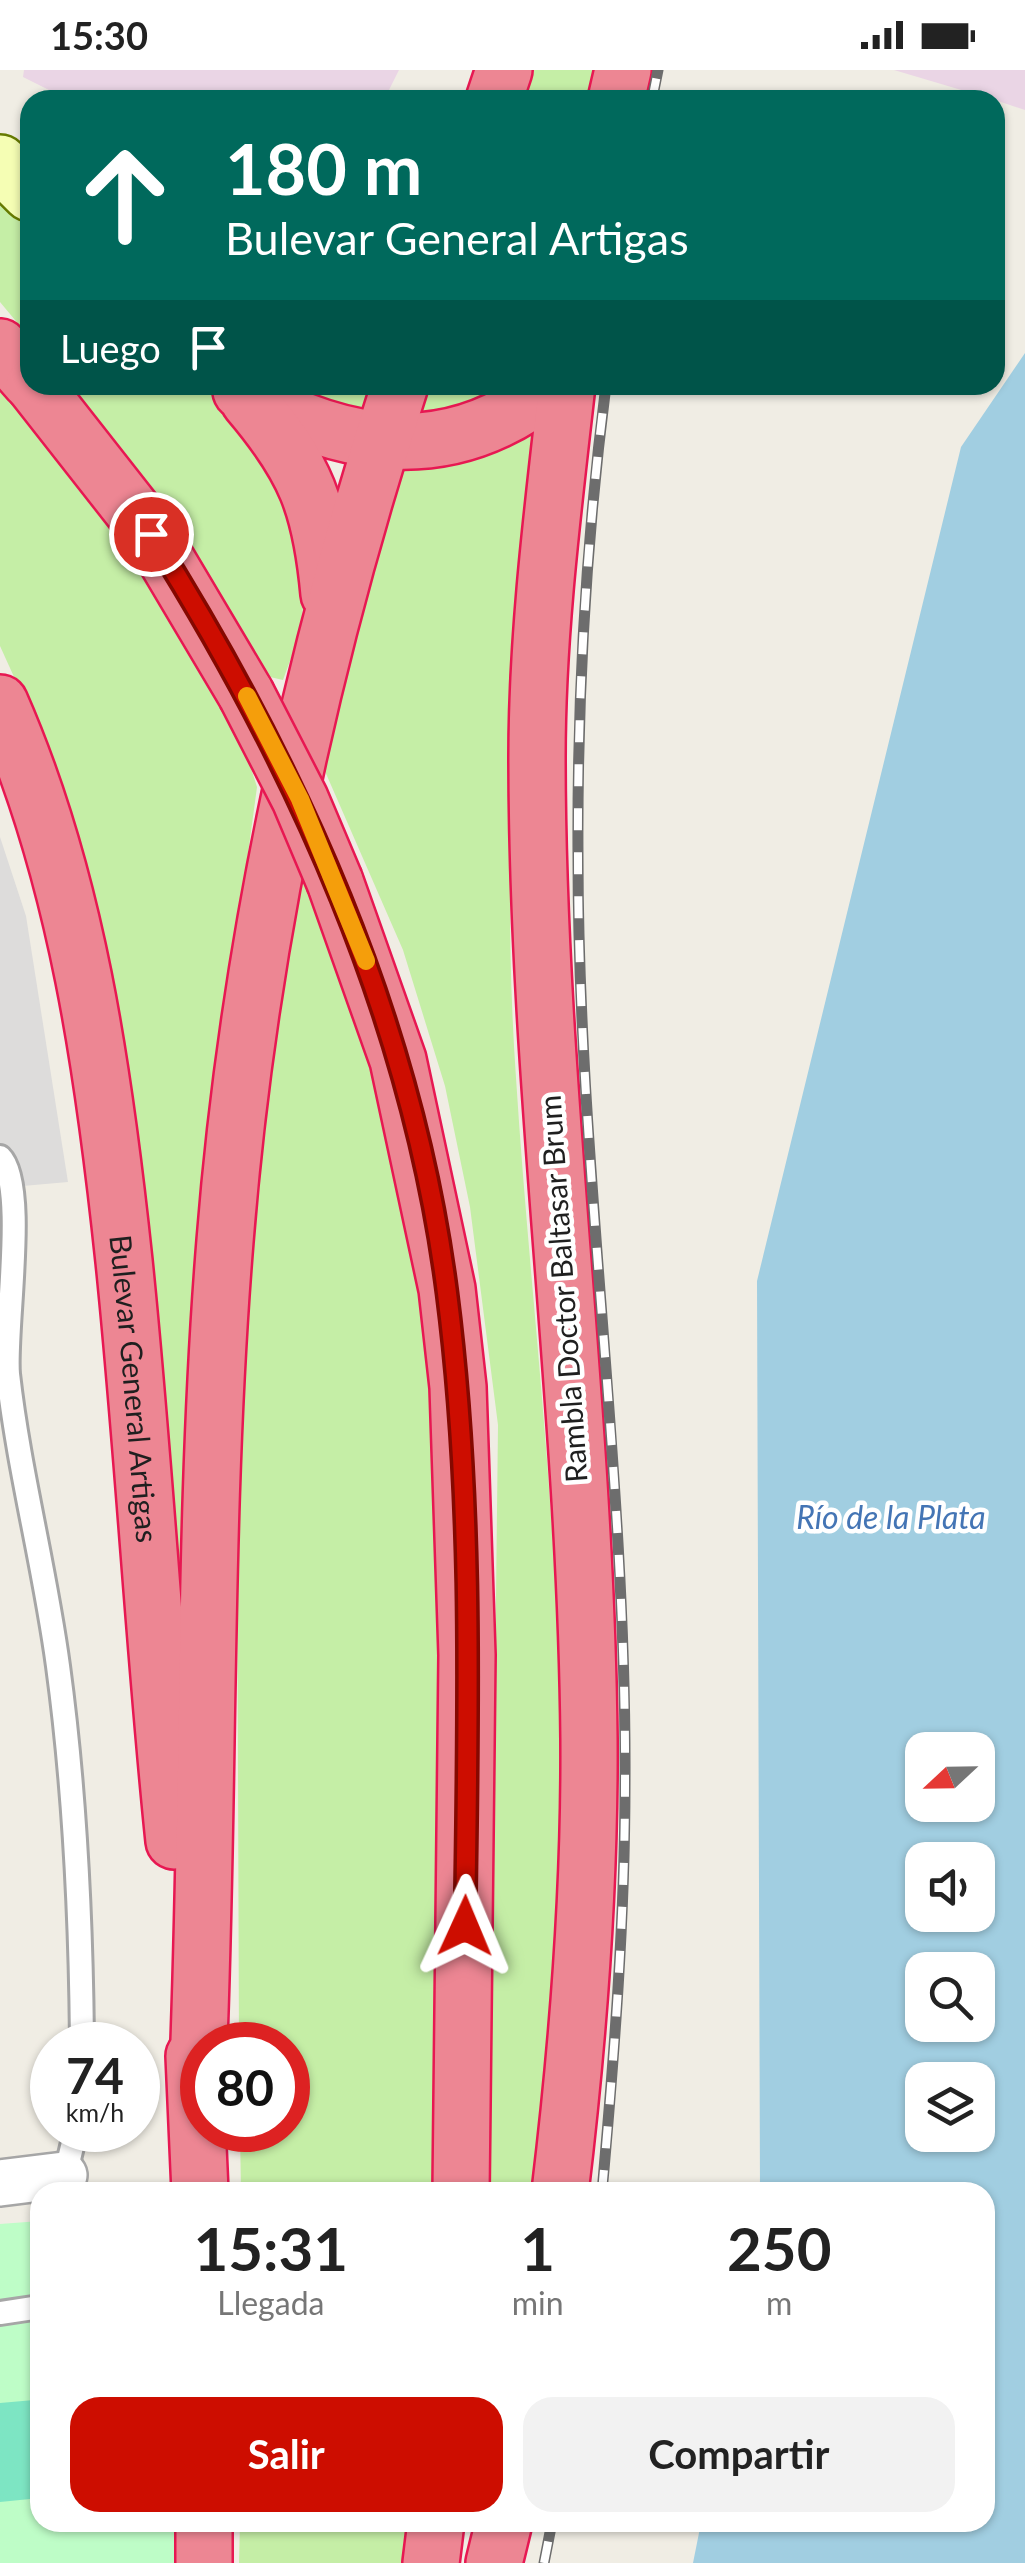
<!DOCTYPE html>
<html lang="es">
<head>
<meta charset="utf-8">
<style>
  :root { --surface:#fff; --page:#f2f2f2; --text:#222; --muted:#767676; --accent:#cd0d00 }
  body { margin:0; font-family:Lato,sans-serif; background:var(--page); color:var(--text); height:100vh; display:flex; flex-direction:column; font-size:38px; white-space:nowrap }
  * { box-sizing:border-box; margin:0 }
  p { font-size:32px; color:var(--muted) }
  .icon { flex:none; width:55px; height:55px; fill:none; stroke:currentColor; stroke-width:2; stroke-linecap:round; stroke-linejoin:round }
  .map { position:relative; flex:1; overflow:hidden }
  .details { position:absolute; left:30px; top:2112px; width:965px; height:350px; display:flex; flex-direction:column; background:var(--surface); border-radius:30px; box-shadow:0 2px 8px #0004 }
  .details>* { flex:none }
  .guide { position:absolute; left:20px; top:20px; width:985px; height:305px; border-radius:30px; box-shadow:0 2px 8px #0004; background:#00695c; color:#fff; overflow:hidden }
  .needle { width:65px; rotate:248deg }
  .tools { position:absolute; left:905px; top:1662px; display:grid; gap:20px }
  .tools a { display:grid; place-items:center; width:90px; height:90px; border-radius:20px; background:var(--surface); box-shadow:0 2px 8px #0004; font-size:50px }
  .speed { position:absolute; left:30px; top:1952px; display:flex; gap:20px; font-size:50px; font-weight:700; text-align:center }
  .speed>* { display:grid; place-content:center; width:130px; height:130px; border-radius:50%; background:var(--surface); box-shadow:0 2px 8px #0004; line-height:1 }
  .speed small { font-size:25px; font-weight:400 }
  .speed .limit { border:15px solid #d22; background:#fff; color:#111 }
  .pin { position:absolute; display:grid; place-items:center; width:85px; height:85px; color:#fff; margin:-42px; border:5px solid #fff; border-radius:50%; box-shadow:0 2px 10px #0007 }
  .me { position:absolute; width:110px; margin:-55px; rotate:1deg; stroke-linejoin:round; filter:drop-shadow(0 0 8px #0008) }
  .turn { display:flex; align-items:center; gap:35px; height:210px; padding:0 40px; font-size:45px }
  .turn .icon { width:130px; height:130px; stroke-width:2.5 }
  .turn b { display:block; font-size:70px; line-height:85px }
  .then { display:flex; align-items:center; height:95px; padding:0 40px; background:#0003; gap:20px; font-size:38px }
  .eta { display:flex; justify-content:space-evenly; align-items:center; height:170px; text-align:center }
  .eta b { font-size:60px; font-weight:700; line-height:70px }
  .action { display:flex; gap:20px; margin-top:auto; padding:20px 40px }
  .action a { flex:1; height:115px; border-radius:30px; background:var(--accent); color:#fff; font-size:40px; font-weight:700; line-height:115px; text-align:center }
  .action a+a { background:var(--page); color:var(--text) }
  .status { display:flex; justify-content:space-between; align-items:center; height:70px; padding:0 50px; background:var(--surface); direction:ltr }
  .status svg { height:28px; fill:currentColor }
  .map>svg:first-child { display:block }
  .residential { fill:#dddcdb }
  .industrial { fill:#ead5e5 }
  .grass { fill:#c5eea6 }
  .park { fill:#befdc7 }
  .pitch { fill:#7de5c3 }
  .water { fill:#a1cee1; fill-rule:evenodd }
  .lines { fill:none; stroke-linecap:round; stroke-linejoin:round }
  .lane-casing { stroke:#a6a6a6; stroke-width:28 }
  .street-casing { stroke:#a6a6a6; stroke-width:50 }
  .secondary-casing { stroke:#667b00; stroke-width:60 }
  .highway-casing { stroke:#e71852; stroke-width:60 }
  .lane { stroke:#fff; stroke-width:22 }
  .street { stroke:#fff; stroke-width:45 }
  .secondary { stroke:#f5feb4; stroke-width:55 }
  .highway { stroke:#ed8693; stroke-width:55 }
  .rail-casing { stroke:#6d6d6d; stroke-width:11 }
  .rail { stroke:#fff; stroke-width:8; stroke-dasharray:22; stroke-linecap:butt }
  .highway-bridge-casing { stroke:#e71852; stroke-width:60; stroke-linecap:butt }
  .highway-bridge { stroke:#ed8693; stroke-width:55 }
  .route-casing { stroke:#850800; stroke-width:25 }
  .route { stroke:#cd0d00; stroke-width:18 }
  .slow { stroke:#f59e0b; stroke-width:18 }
  .labels { text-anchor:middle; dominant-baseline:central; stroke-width:9; stroke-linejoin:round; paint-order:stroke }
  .street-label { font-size:30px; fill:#1f1f1f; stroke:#fff }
  .water-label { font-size:32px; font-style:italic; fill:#4475b5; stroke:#fff }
</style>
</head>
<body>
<div class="status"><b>15:30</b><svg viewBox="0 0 49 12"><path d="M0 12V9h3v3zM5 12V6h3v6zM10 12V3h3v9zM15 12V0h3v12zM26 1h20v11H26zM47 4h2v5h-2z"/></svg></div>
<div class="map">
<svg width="1025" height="2493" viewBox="0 0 1025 2493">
  <rect width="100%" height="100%" fill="#f0ede4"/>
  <path class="residential" d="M0,767L26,846L68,1112L0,1118Z"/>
  <path class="industrial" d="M24,0H399L384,30H69L23,7Z
    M894,0H1025V40L995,30Z"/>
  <path class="grass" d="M527,0H597L591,30H517Z
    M0,115L30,146V268L0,232Z
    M0,314C97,426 214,575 257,717L209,1071L189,1307L186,1773L34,651L0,576Z
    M68,315H204L245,348L276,392L306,517L299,566L283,610L270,607C209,505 144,407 68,315Z
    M279,315H372L360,343Z
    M423,315H507L465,338L420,344Z
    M532,350L535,362C517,578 501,792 516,1008C528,1197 551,1385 558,1574C565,1755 559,1943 533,2122H489L498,1355L470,1137L445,1016L403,880L324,699L345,593L397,396Z
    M307,808L377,1007L414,1171L435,1363L441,1554L437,2122H241L240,2060H288V1975H239L237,1435L254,1107L297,814Z
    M240,2453H413L407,2493H239Z"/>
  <path class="park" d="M40,2151V2452L175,2453L174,2493H0V2154Z"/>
  <path class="pitch" d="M34,2330L40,2428L0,2432V2333Z"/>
  <path class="water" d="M1025,283V2493H693L701,2453L985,2452V2122H760L757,1211L961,377ZM922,1680H978V1735H922ZM922,1790H978V1845H922ZM922,1900H978V1955H922ZM922,2010H978V2065H922Z"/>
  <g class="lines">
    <defs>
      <path id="lane" d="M0,1087C28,1114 4,1260 8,1304C19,1402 45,1498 58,1596C75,1721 81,1849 82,1975
        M64,2110L76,2060
        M0,2243L40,2237"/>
      <path id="street" d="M0,2113L64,2105"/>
      <path id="secondary" d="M0,93L30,123"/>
      <g id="highway">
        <path d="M494,30L504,0"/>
        <path d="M616,30L623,0"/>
        <path d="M0,277L30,311"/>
        <path d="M34,315L151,464L246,624"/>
        <path d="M241,321C347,381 452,397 552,315"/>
        <path d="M249,331C306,398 321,437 329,524"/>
        <path id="s1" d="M0,633C77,808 104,1002 124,1191C144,1384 154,1578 174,1771"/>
        <path d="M335,812L398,990L447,1219L458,1317L467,1585L461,2122"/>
        <path d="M194,1986L200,2122"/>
        <path d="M197,2020C210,1737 202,1454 225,1171C248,879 310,593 400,315"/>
        <path d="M560,2122C578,1973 590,1819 589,1669C586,1341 537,1015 537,687C537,563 553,438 567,315"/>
        <path d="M204,2493V2452"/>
        <path d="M431,2493L436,2452"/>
        <path d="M494,2493L504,2452"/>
      </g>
    </defs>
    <use href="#lane" class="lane-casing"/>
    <use href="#street" class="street-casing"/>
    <use href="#secondary" class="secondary-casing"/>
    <use href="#highway" class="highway-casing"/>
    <use href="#lane" class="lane"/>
    <use href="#street" class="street"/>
    <use href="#secondary" class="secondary"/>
    <use href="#highway" class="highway"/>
    <defs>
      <path id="rail" d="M652,30L658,0
        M602,2122C614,1987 625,1850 625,1714C627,1404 578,1096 578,787C577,629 586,471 606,315
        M544,2493L552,2452"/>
    </defs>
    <use href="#rail" class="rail-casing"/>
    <use href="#rail" class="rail"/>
    <defs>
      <path id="highway-bridge" d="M246,624L300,729L335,812"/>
    </defs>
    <use href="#highway-bridge" class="highway-bridge-casing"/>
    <use href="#highway-bridge" class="highway-bridge"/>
  </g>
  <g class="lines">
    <defs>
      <path id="route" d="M151,464C297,696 412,949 447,1223C474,1432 468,1646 465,1856"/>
    </defs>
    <use href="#route" class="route-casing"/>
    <use href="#route" class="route"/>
    <path class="slow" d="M247,626L300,729L366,891"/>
  </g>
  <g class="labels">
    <g class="street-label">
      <text transform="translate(562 1219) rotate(-94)">Rambla Doctor Baltasar Brum</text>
      <text stroke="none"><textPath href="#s1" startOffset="702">Bulevar General Artigas</textPath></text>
    </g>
    <g class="water-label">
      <text x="891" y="1446">Río de la Plata</text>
    </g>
  </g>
</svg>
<div class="tools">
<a><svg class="needle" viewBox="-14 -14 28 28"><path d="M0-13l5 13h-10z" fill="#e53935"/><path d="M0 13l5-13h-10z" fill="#767676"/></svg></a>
<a><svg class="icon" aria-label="sound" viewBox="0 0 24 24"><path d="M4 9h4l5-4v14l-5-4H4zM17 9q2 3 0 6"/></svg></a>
<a><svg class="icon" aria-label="search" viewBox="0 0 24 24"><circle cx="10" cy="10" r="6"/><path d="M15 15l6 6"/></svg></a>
<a><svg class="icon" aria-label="layers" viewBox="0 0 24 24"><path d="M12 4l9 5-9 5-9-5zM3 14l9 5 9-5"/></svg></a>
</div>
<div class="speed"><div>74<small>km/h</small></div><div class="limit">80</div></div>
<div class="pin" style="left:151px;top:464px;background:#d93025"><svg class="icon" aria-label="arrive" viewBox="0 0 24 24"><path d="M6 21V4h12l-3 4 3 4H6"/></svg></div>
<svg class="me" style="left:465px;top:1856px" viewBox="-20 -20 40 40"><path d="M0-17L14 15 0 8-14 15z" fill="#cd0d00" stroke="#fff" stroke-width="4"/></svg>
<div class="guide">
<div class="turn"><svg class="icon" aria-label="ahead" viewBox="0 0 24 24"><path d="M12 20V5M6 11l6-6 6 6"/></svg><div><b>180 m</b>Bulevar General Artigas</div></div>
<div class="then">Luego<svg class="icon" aria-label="arrive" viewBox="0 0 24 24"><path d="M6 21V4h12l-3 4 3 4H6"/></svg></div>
</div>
<section class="details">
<div class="eta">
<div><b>15:31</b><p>Llegada</p></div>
<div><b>1</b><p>min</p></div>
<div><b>250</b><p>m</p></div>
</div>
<div class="action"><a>Salir</a><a>Compartir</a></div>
</section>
</div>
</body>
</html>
